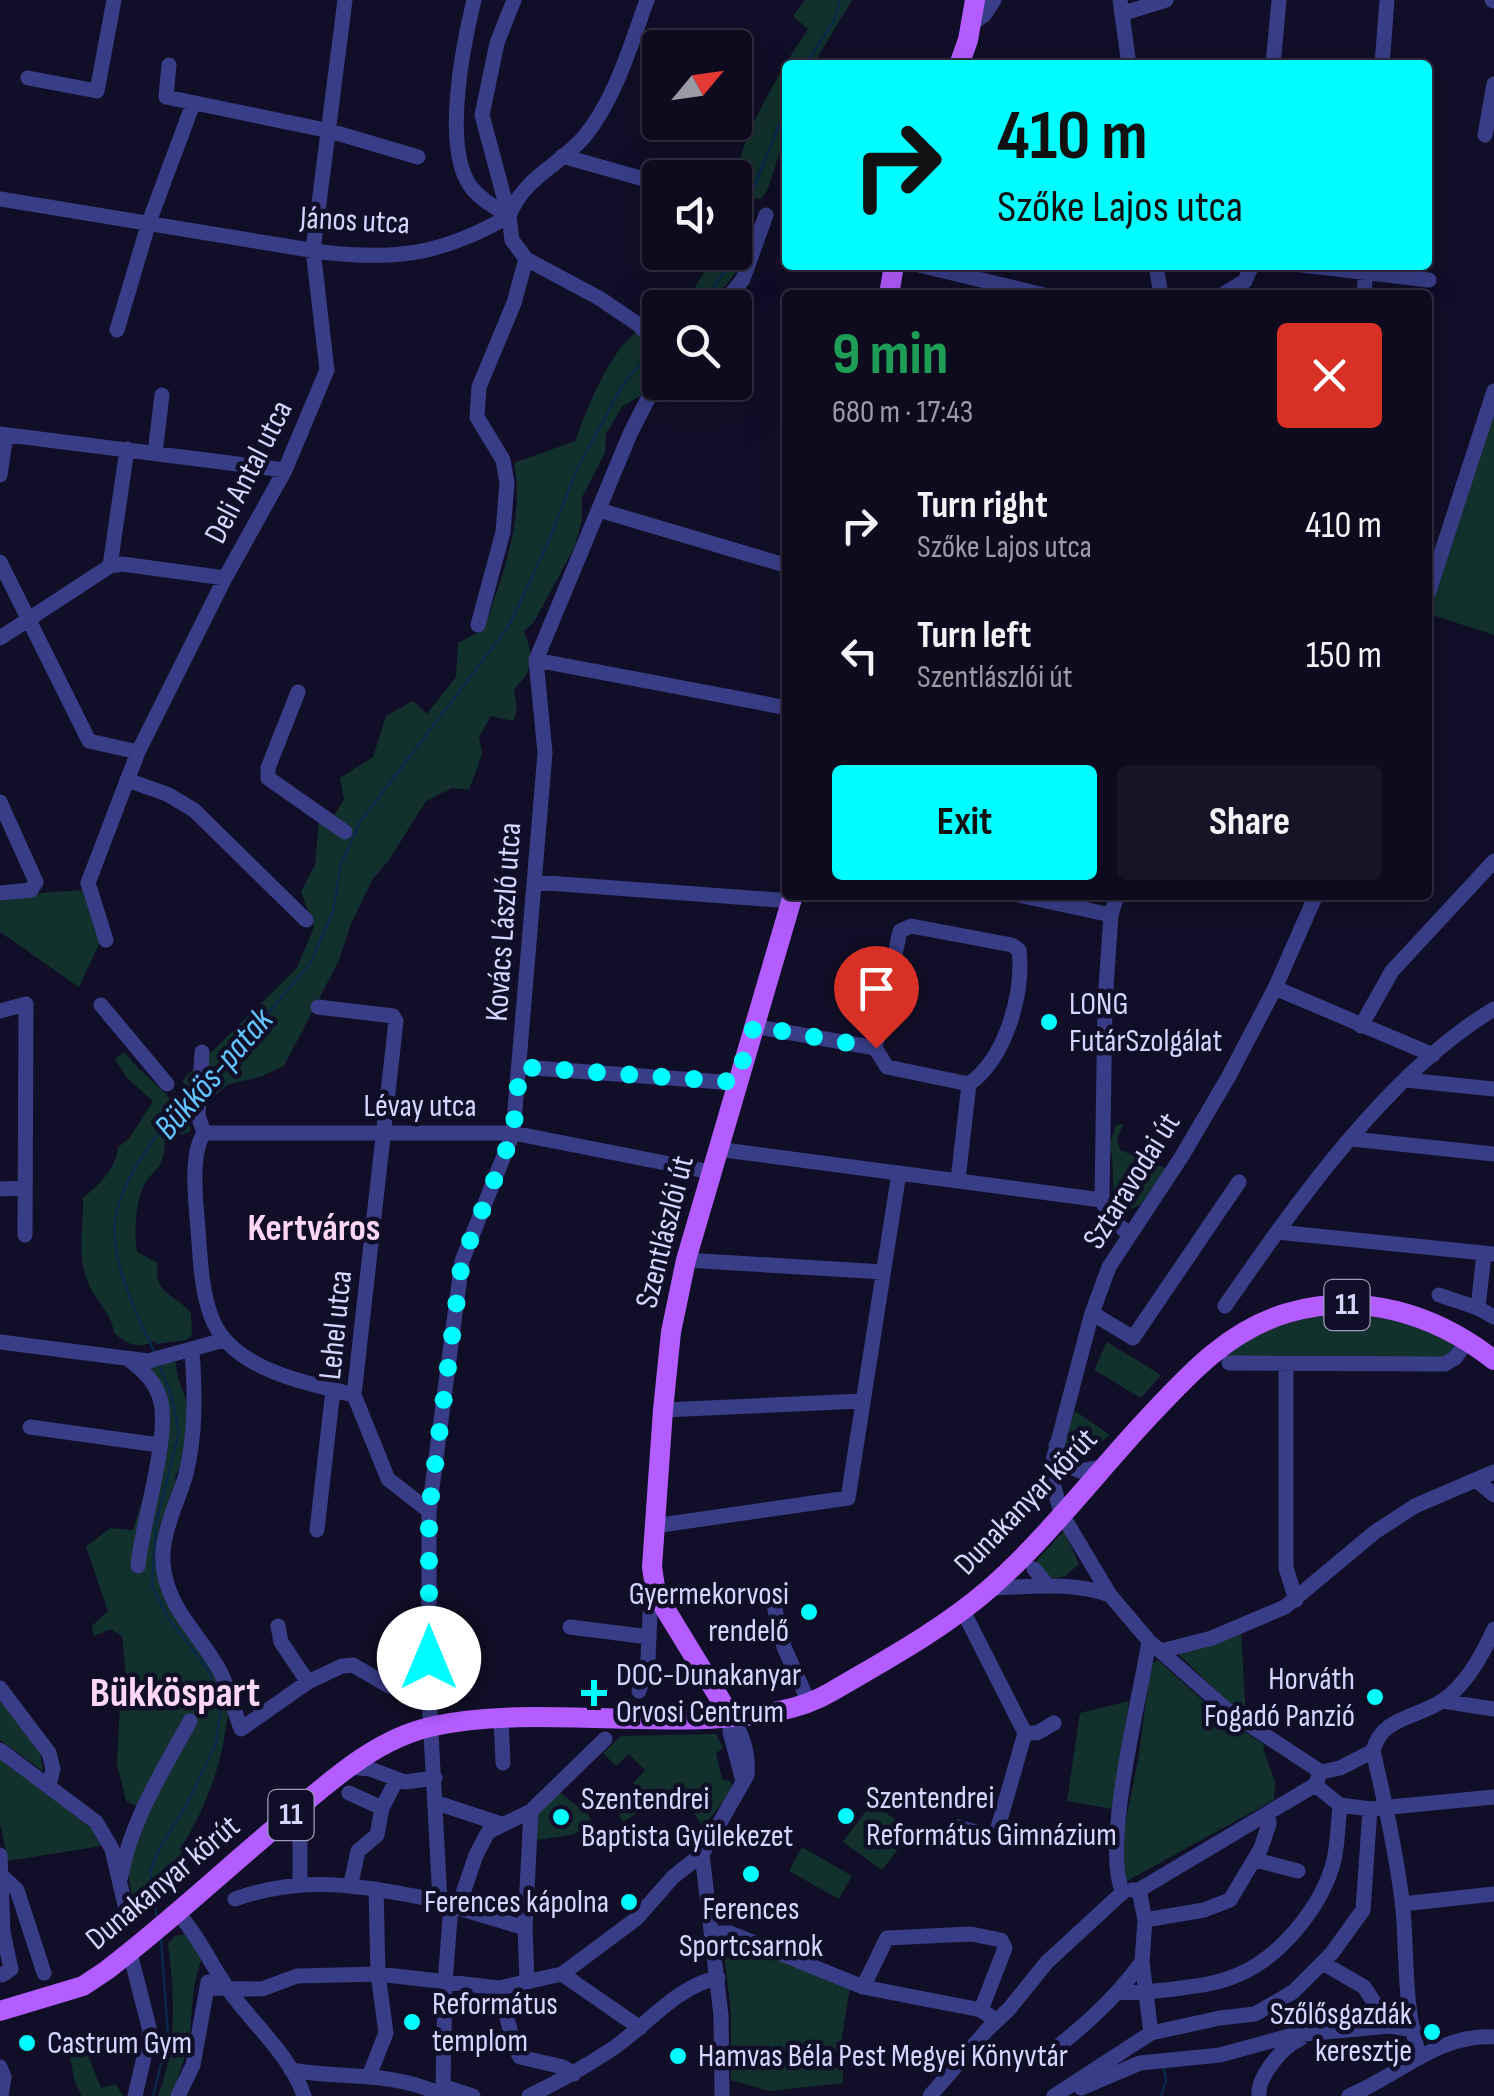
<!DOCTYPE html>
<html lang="en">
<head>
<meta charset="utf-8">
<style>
  :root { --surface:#0d0b1d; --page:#161426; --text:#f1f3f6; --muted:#9a9ba4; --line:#2d2b3b; --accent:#01fdff }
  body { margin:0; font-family:"Sofia Sans Condensed",sans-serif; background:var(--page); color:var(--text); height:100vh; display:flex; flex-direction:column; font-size:38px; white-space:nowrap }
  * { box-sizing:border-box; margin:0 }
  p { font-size:32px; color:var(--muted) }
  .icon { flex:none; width:55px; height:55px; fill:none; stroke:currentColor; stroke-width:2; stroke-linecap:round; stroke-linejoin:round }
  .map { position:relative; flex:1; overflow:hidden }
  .details { position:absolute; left:782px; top:290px; width:650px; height:610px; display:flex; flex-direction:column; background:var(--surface); border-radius:10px; box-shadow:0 10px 40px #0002,0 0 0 2px var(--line) }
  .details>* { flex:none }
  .top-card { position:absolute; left:782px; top:60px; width:650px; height:210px; border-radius:10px; box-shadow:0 10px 40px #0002,0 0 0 2px var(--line); background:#01fdff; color:#111; overflow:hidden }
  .needle { width:65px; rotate:61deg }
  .tools { position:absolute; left:642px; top:30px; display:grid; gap:20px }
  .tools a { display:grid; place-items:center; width:110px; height:110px; border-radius:10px; background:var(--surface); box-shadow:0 10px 40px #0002,0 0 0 2px var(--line); font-size:50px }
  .pin { position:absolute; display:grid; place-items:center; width:85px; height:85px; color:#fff; margin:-102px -42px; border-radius:50% 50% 50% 0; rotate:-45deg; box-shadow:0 0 10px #0007 }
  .pin .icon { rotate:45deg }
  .me { position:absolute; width:110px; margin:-55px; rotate:0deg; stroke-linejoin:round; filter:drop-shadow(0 0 8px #0008) }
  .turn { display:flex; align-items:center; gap:35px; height:210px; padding:0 50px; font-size:45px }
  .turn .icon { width:130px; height:130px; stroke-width:2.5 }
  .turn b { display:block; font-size:70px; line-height:85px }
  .round { display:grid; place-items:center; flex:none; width:105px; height:105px; border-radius:10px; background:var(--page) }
  .summary { display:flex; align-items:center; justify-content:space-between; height:170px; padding:0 50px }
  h1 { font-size:60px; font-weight:700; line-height:75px; color:#1e9e55 }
  .button { display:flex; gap:20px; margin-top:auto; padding:20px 50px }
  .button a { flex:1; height:115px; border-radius:10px; background:var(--accent); color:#111; font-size:40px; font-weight:700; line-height:115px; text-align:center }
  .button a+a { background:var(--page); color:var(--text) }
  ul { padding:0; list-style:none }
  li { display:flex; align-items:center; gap:30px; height:130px; padding:0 50px }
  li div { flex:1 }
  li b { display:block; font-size:38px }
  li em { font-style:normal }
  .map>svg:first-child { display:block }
  .green { fill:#12312d }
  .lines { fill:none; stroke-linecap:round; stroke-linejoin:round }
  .stream { stroke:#0b284a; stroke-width:2.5 }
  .minor { stroke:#393d87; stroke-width:15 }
  .major { stroke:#b35cff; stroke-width:20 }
  .route { stroke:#01fdff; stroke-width:18; stroke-dasharray:0 32.4 }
  .poi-dot { fill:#01fdff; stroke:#110f27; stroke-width:4 }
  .labels { text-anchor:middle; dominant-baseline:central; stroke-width:9; stroke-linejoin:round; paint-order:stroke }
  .shield { fill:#110f27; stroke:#9b9abe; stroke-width:2.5 }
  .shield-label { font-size:30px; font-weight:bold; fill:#d6d5ff }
  .street-label { font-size:32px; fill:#d6d5ff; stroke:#110f27 }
  .poi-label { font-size:32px; fill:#d6d5ff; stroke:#110f27; text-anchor:start }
  .water-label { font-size:35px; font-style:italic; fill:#63c5ff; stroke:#110f27 }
  .quarter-label { font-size:38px; font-weight:bold; fill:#ffd7f4; stroke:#110f27 }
  .district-label { font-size:42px; font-weight:bold; fill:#ffd7f4; stroke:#110f27 }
</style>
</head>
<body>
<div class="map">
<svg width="1494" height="2096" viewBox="0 0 1494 2096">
  <rect width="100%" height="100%" fill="#110f27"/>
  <path class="green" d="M805,0H852L813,65H788L787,131L767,191L761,199C693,200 794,51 808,29L793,16Z
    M737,199L753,208C754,255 737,273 707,307L677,308L687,301L715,253L735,252Z
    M660,318V351L653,356L643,394L622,407L606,434L605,453L582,497V520L574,548L534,622L524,631C534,656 534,670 514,689L517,710L513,721L491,716L479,737L482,754L469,790L452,788L426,801L389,860L372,880L351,924L339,960L284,1066L260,1077L229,1084L202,1105L182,1081L297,968L314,927L301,892L315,865L319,820L333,817L344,800L340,778L373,757L386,716L413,701L427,714L456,677L458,643L484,629C502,577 525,518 514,463L575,441C587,410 607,356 633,335C641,329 651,323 660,318Z
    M1494,411V635L1429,614Z
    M82,890L100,942L79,987L0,932V896Z
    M124,1052C144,1077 173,1095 190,1124V1132L165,1139C164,1175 153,1165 143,1188C135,1207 134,1232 137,1252L158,1263C152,1293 175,1294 191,1313L192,1334L187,1340L157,1344L155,1341C139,1349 127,1345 114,1333C112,1313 97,1303 89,1285C76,1257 84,1227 83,1198C100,1184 116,1169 118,1147L129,1139L153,1101L126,1077L115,1059Z
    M1124,1124L1117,1138L1120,1150L1165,1168L1141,1204L1126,1212L1117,1209L1114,1203L1112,1154L1108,1148L1116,1125Z
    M1362,1305L1468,1340L1455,1358L1229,1363L1228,1342L1247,1331Z
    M1107,1342L1161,1375L1141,1398L1094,1370Z
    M171,1359L176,1363C176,1383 187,1394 188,1411C189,1430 187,1462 175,1476C177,1495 169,1510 159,1526L163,1546L159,1557L234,1699C226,1715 227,1727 223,1744C217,1777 200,1819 181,1847L186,1878L173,1887L160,1886V1901L139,1916C121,1869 130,1856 146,1811L126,1801L117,1764L120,1706L127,1685L122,1636L111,1629L94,1636L92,1626L108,1611L86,1547L110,1528L133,1530L145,1492L161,1480C174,1419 170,1418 140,1365Z
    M1075,1411L1110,1435L1076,1463L1068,1462L1063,1443Z
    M1064,1531L1079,1564L1065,1576L1054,1579L1039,1570L1037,1560Z
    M1241,1631L1246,1715L1233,1707L1174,1650Z
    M1158,1660L1219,1715L1265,1745L1263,1748L1275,1782L1274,1800L1127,1881L1119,1856L1139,1754L1151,1664Z
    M0,1699L40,1752L43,1771L0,1740Z
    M1129,1701L1113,1809L1067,1801L1080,1713Z
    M716,1734L723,1748L716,1753L722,1779L730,1781L733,1789L703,1827L676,1787L623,1822L615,1806L639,1791L633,1783L645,1770L629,1754L616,1766L603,1753L621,1736Z
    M0,1756L92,1829L101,1846L8,1861L0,1824Z
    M559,1792L588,1814L594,1826L571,1835L537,1840L538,1814Z
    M872,1803L896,1820L890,1828L905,1840L882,1870L843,1842Z
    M802,1847L852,1876L839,1899L789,1871Z
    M185,1934L196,1945L201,1960L194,1986L189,2044L172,2096H158C177,2046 175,1996 168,1944L175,1936Z
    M730,1940L850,1987L842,2037L843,2083L769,2091L731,2080V2013L724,1953L730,1952Z
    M87,2053L101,2088L116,2084L123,2096H82L75,2083L70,2057Z"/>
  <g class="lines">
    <path class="stream" d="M805,65L834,21L840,0
      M699,308L736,255L749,200L788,103
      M207,1073L232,1057L311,962L333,911L341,864L360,822L509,626L550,538L576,471L622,386L653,349
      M154,1352C137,1314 105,1253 117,1210C127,1169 166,1123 192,1090
      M157,1918L150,1872L158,1851L187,1804L216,1743L221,1706L208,1670L169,1619L152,1586L156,1524L179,1432L171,1395L159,1364
      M153,2096L168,2035L161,1940
      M1161,2096L1166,2081L1164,2068"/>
    <path class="minor" d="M474,0C463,45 442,148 471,187C481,200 496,208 509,216
      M514,0L497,43L482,115L509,216L512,240L526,259L599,298L639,325L660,349
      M1120,0L1129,65
      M1492,0L1494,1
      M1124,13L1166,0
      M971,24L984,15L994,0
      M169,65L166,97L330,131L418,157
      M1273,65L1279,0
      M1382,65L1387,0
      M28,78L97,91L114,0
      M1485,135L1494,84
      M562,156L658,183
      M0,199L322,252C396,261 444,254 509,216
      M509,216C524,177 559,166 584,137C615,100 631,44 647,0
      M919,265L1044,295
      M1156,265L1161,295
      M1302,265L1429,280
      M1222,295L1245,281L1252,265
      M1364,295L1366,265
      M720,308L743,279L766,215
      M117,330L149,222L193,104
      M0,434L285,470
      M155,453L162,395
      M0,475L6,435
      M599,510L788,566
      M0,562L89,741L138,752
      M110,566L127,449
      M1428,594L1494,391
      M478,625L503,532L507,483L503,460L477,417L479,387L514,303L526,259
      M0,638L110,566L122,564L225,578
      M536,660L788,708
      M298,692L268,768V778L345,832
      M127,780L167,794L194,810L306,920
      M0,802L36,882L31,890L0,893
      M534,882L792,901
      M1018,895L1111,915
      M1117,895L1111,915L1105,1002L1102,1200L1111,1219L1129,1234
      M1316,895L1275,988L1229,1076L1182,1156L1109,1267L1092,1313L1050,1472L1061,1513L1110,1595L1149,1641L1227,1710L1321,1772
      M911,926L1012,945L1019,950C1024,993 1006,1058 969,1084L887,1067L875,1048L900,931Z
      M106,940L88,883L138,752L225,578L285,470L327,370L313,250L345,0
      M1275,988L1433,1055
      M101,1005L167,1084
      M318,1007L393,1016L396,1021L354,1395L388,1479L429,1511
      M0,1011L26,1004L25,1235
      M753,1026L875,1048
      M1361,1026L1392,971L1494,861
      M202,1052L198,1115L204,1133
      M521,1067L736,1083
      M1406,1080L1494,1089
      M204,1133H513L711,1172
      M204,1133C191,1152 195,1194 197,1217C200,1248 200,1287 211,1316C230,1370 306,1382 354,1395
      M1352,1139L1494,1154
      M717,1149L1102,1200
      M958,1180L969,1084
      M0,1189L25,1188
      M1277,1232L1494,1254
      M686,1260L883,1272
      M1439,1295L1478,1308L1494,1317
      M1225,1306C1295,1205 1387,1073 1494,1009
      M1478,1308L1484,1253
      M1092,1313L1133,1338L1239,1182
      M0,1342L148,1361L224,1340
      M192,1351C195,1392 196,1433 186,1474C178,1502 161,1533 163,1563C166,1608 200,1634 220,1671C229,1689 234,1710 241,1729L308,1682L342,1666L353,1665L389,1686L429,1696
      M128,1359C144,1371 156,1382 161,1402C169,1440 142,1523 138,1566
      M1229,1363L1445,1364L1455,1358L1468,1340
      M1286,1364V1568L1296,1600
      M663,1410L862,1401
      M30,1427L159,1445
      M1056,1445L1066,1465L1080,1471L1102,1467
      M1476,1480L1494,1495
      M654,1526L848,1498L899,1173
      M317,1530L333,1390
      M1034,1569L1048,1586
      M989,1588C1030,1587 1071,1581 1110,1595
      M773,1601L784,1647L809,1703
      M278,1626L281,1642L308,1682
      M570,1627L649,1637
      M1161,1651L1212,1638L1285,1607L1375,1532L1415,1506L1494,1472
      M0,1688L49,1753L53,1769L49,1785
      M639,1691L648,1659L650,1614L656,1594
      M1442,1701L1494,1709
      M731,1717L730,1732L743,1781
      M501,1720L503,1763
      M1025,1733H1037L1054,1723
      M0,1750L96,1822L112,1849L128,1918
      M1373,1751C1385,1803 1397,1856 1403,1909C1407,1956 1404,2010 1419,2054
      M1373,1751C1381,1717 1417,1718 1442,1701C1465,1686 1483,1654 1494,1629
      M350,1767L370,1769L405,1782L435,1778
      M1315,1785L1340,1805L1370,1809L1494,1797
      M349,1793L382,1808
      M437,1803L501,1824
      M957,1827L989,1835L997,1831L1025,1733L962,1609
      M702,1854L721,2016L722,2096
      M0,1855L3,1932H0
      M1255,1860L1298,1871
      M2,1876L17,1890L44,1973
      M121,1876C131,1820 163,1771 190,1721
      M351,1883L358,1851L377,1835L382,1808L396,1781
      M300,1884V1841
      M1132,1890H1139L1145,1920L1142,1962L1151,2033
      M1139,1890L1315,1785L1321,1772L1340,1768L1373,1751
      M1123,1892C1101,1848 1141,1695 1149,1641
      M235,1899C308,1873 367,1887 440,1901
      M1402,1904L1494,1894
      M451,1905L458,1908L476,1855L488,1832L531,1811L605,1739
      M458,1908L525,1928
      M177,1912C198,1935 210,1963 228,1989C252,2023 291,2056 304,2096
      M1145,1920L1204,1910L1230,1900L1261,1848L1269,1824L1268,1815
      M713,1933H730L863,1987L981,2010L997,2021
      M130,1953L150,2031L135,2096
      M1323,1963L1364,1987L1390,2026
      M562,1974L640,2028
      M2,1975L11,1969L3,1932
      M527,1982L525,1928L531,1811
      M863,1987L887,1938L971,1934L1001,1940L1005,1948L981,2010
      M207,1988L262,1989L297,1976L378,1974L499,1988L562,1974L636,1919L673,1877L702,1854L747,1775C749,1754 743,1735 731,1717
      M499,1988L515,2048L520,2057L563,2067L574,2074
      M1119,1992C1138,1994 1156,1991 1174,1989C1195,1986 1216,1984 1235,1976C1280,1959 1323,1905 1334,1860C1338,1842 1338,1823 1340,1805
      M1043,2058C1081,2029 1113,2001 1142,1962
      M0,2067L4,2077L1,2096
      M291,2070C340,2079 393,2071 440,2094
      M369,2076L386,2033L378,1974L376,1889
      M443,2086L473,2096
      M1081,2088L1140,2063L1220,2055L1293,2035L1390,2026L1414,2030
      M178,2096L193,2065L208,1982
      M439,2096L443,2086L445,1983L451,1905L440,1901L429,1696V1511L462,1261L513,1133L545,753L536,660L630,434L660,375
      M529,2096C558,2082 585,2067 612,2049C645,2027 678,1985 718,1978
      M930,2096L986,2031L1009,2009L1047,1962L1123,1892
      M1054,2096L1151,2033L1220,2018L1255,2014L1293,1992L1332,1953L1363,1910L1370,1809
      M1259,2096C1257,2077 1283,2046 1300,2039
      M1349,2096C1400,2075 1436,2034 1494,2037"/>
    <path class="major" d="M959,65L968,40L975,0
      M889,295L894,265
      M731,1717L656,1594L652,1567L663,1410L671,1332L686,1260L793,895
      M0,2011L83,1986L107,1970C166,1925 220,1874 276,1827C323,1788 372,1739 434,1726C521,1707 630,1725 721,1718C759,1715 797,1712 831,1692C884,1661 943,1629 989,1589C1046,1539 1094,1476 1145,1421C1187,1376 1227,1331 1287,1313C1362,1291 1435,1314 1494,1360"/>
  </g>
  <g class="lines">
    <path class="route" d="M429,1658V1511L462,1261L513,1133L520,1067L736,1082L754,1026L876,1048"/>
  </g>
  <g class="poi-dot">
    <circle cx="1049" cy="1022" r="10"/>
    <circle cx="809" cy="1612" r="10"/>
    <path d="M589 1678h10v10h10v10h-10v10h-10v-10h-10v-10h10z"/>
    <circle cx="1375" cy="1697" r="10"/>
    <circle cx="846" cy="1816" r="10"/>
    <circle cx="561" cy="1817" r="10"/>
    <circle cx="751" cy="1874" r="10"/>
    <circle cx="629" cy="1902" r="10"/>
    <circle cx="412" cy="2022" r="10"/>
    <circle cx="1432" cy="2032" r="10"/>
    <circle cx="27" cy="2043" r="10"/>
    <circle cx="678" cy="2056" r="10"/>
  </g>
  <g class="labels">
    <g class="shield">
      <rect x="1324.5" y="1280" width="45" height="50" rx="8"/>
      <rect x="268.5" y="1790" width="45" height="50" rx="8"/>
    </g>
    <g class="shield-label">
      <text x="1347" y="1305">11</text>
      <text x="291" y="1815">11</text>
    </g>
    <g class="street-label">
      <text transform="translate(355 221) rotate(3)">János utca</text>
      <text transform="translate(249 472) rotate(-63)">Deli Antal utca</text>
      <text transform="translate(504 922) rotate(-86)">Kovács László utca</text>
      <text x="420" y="1106">Lévay utca</text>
      <text transform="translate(1132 1181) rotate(-58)">Sztaravodai út</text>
      <text transform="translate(665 1232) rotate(-76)">Szentlászlói út</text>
      <text transform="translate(336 1325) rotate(-84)">Lehel utca</text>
      <text transform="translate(1026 1502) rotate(-46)">Dunakanyar körút</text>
      <text transform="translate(163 1883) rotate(-40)">Dunakanyar körút</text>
    </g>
    <g class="poi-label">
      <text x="1069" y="1004">LONG<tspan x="1069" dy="37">FutárSzolgálat</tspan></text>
      <text x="789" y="1594" text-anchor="end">Gyermekorvosi<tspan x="789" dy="37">rendelő</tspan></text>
      <text x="616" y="1675">DOC-Dunakanyar<tspan x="616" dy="37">Orvosi Centrum</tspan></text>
      <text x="1355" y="1679" text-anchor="end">Horváth<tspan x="1355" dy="37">Fogadó Panzió</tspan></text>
      <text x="866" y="1798">Szentendrei<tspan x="866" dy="37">Református Gimnázium</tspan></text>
      <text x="581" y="1799">Szentendrei<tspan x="581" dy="37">Baptista Gyülekezet</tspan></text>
      <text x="609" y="1902" text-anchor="end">Ferences kápolna</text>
      <text x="751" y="1909" text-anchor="middle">Ferences<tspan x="751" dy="37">Sportcsarnok</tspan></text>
      <text x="432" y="2004">Református<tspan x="432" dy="37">templom</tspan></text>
      <text x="1412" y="2014" text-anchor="end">Szőlősgazdák<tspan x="1412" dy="37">keresztje</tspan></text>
      <text x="47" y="2043">Castrum Gym</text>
      <text x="698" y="2056">Hamvas Béla Pest Megyei Könyvtár</text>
    </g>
    <g class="water-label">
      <text transform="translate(214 1074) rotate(-49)">Bükkös-patak</text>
    </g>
    <g class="quarter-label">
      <text x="314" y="1228">Kertváros</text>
    </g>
    <g class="district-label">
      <text x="175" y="1693">Bükköspart</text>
    </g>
  </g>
</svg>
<div class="tools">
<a><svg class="needle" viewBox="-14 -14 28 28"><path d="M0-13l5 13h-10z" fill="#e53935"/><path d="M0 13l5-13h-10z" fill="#9a9ba4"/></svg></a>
<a><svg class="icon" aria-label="sound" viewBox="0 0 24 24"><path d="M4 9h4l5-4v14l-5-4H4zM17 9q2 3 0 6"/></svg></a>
<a><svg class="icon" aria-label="search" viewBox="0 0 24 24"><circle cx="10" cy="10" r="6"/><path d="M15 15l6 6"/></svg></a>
</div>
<div class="pin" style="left:876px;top:1048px;background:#d93025"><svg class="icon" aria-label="arrive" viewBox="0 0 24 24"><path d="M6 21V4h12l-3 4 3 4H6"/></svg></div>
<svg class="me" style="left:429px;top:1658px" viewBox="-20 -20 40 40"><circle r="19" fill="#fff"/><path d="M0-13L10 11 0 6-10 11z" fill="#01fdff"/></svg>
<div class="top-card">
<div class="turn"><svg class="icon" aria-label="right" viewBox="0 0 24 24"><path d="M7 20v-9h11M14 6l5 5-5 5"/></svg><div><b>410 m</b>Szőke Lajos utca</div></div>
</div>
<section class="details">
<div class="summary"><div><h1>9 min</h1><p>680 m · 17:43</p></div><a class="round" style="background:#d93025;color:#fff"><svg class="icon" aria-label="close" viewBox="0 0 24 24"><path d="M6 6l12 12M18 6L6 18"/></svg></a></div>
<ul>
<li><svg class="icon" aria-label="right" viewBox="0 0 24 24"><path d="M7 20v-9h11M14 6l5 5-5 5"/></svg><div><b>Turn right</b><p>Szőke Lajos utca</p></div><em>410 m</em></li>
<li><svg class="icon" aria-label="left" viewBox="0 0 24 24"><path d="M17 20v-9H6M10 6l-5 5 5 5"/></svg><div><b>Turn left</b><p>Szentlászlói út</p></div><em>150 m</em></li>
</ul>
<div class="button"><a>Exit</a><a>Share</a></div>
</section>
</div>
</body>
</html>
